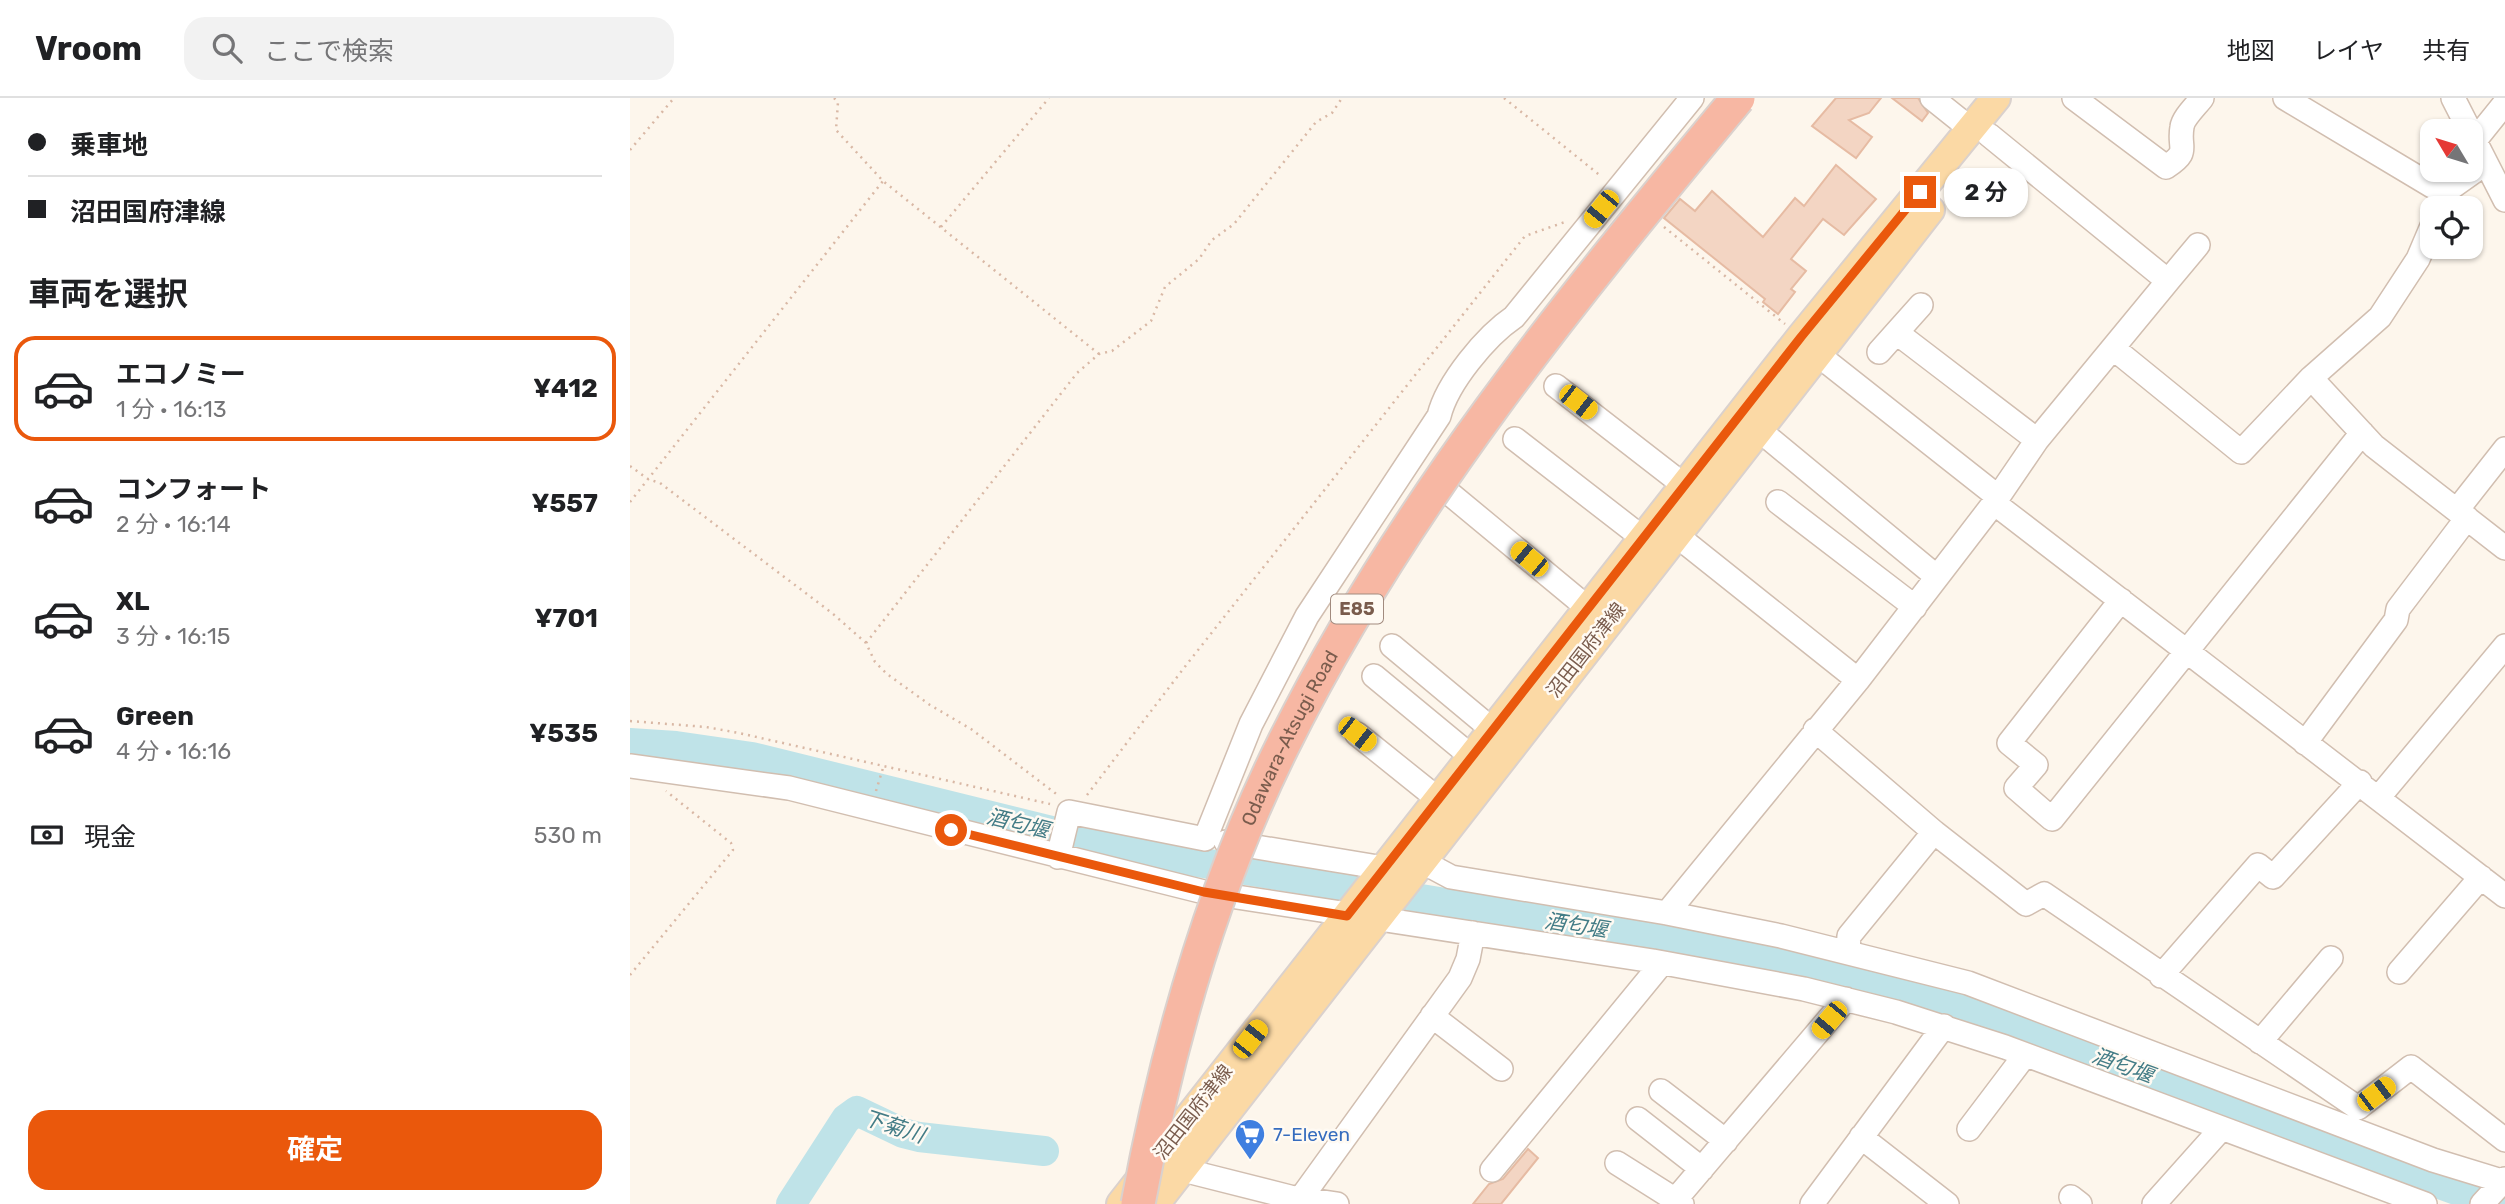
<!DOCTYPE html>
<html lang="ja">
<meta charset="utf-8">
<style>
body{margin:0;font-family:Rubik,"Noto Sans JP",sans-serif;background:#f2f2f2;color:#202124;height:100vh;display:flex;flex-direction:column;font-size:26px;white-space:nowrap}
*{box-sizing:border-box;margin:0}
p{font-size:23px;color:#757577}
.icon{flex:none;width:38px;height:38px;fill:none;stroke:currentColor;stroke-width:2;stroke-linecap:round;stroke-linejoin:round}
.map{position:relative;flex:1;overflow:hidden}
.side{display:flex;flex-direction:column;background:#fff;width:630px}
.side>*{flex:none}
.top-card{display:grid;align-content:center;height:154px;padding:0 28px;background:#fff}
.needle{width:46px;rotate:308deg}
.buttons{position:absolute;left:1790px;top:21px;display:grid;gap:14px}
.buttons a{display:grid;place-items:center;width:63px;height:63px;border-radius:14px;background:#fff;box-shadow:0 2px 5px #0004;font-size:35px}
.end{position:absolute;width:32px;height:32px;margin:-16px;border:9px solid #ea580c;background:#fff;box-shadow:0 0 0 4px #fff}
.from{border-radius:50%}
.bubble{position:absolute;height:49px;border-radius:21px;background:#fff;box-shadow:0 2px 5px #0004;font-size:23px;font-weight:700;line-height:49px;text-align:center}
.car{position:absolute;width:21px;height:42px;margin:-21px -10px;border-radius:9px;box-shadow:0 0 5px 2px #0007;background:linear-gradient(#f5c518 24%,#345 0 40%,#f5c518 0 76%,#345 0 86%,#f5c518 0)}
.top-card b{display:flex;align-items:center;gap:24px;height:66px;font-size:26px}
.top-card b+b{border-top:2px solid #e0e0e0}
.top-card i{width:18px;height:18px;background:#202124}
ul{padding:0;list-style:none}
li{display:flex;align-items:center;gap:21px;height:105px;margin:0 14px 10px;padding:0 14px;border:4px solid transparent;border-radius:21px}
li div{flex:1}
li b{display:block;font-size:26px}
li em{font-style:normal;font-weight:700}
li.active{border-color:#ea580c}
li>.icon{width:63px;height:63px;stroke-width:1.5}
h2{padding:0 28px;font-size:32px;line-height:84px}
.pay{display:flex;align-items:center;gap:18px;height:77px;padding:0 28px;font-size:26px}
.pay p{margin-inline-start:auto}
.cta{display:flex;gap:14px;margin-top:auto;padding:14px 28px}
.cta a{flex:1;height:80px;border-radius:21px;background:#ea580c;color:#fff;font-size:28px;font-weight:700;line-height:80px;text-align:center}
header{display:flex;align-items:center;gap:42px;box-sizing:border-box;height:98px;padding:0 35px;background:#fff;border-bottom:2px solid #e0e0e0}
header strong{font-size:33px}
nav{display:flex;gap:38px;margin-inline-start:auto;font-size:24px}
.search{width:490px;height:63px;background:#f2f2f2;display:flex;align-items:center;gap:18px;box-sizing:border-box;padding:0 24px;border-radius:21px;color:#757577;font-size:26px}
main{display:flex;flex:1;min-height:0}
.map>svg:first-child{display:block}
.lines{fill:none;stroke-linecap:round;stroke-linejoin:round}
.river{stroke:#bfe3e8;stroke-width:30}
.building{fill:#f3d5c3;stroke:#e6bba3;stroke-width:2}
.minor-casing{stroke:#d1beb0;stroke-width:26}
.major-casing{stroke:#dad1cd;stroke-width:32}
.path{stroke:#d9b8a5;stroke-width:2.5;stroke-dasharray:2 5;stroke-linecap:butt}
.minor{stroke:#fff;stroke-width:23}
.major{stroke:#fbd9a5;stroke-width:28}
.highway-bridge-casing{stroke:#dad1cd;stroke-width:37;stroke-linecap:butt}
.highway-bridge{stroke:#f7b7a3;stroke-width:33}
.route{stroke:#ea580c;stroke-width:9}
.labels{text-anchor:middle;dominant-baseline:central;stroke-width:5;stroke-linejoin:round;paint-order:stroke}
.shield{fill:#fffaf3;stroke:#a28b7f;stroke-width:2}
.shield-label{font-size:18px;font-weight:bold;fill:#7a5c4d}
.street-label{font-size:19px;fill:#7a5c4d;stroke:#fffaf3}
.shop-label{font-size:19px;fill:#366cbe;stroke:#fffaf3;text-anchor:start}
.water-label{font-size:21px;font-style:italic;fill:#437c86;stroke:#fffaf3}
</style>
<header>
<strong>Vroom</strong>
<div class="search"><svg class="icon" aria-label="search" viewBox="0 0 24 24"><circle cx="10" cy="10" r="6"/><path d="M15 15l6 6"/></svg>ここで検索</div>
<nav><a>地図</a><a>レイヤ</a><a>共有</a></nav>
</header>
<main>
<section class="side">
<div class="top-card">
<b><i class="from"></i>乗車地</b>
<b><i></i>沼田国府津線</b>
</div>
<h2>車両を選択</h2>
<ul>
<li class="active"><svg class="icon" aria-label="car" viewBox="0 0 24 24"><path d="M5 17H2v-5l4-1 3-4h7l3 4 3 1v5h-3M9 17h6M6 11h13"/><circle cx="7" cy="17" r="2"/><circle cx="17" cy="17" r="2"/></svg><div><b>エコノミー</b><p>1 分 · 16:13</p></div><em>¥412</em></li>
<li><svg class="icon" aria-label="car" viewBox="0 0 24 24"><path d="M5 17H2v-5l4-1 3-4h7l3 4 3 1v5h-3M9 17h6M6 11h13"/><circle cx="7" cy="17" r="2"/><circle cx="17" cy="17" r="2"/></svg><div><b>コンフォート</b><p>2 分 · 16:14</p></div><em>¥557</em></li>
<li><svg class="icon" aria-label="car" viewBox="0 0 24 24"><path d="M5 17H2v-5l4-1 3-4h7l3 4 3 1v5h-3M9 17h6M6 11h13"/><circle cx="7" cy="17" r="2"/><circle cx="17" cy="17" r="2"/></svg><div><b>XL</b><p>3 分 · 16:15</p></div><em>¥701</em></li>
<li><svg class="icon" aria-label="car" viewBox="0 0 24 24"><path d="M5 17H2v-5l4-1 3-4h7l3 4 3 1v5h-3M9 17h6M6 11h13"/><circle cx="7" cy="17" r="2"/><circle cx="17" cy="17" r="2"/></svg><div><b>Green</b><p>4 分 · 16:16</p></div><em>¥535</em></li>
</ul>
<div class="pay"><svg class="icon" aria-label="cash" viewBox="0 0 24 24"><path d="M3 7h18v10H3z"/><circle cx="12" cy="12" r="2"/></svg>現金<p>530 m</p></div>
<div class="cta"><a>確定</a></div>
</section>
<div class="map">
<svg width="1875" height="1106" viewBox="0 0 1875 1106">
<rect width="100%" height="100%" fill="#fdf6ec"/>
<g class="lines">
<path class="river" d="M0 645 46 648 122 659 507 754 1152 861 1263 887 1401 933 1580 1003 1865 1106
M161 1106 216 1021 227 1013 273 1035 289 1039 414 1053"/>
</g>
<path class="building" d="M1206 0H1251L1239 15 1219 22 1242 39 1226 60 1182 28Z
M1262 0H1288L1298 15 1292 23Z
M1206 67 1246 101 1214 137 1193 121 1161 161 1176 173 1161 191 1165 194 1148 216 1133 204 1135 201 1034 120 1050 101 1065 113 1082 93 1133 139 1165 100 1174 108Z
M898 1051 908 1060 871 1106H843L859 1086 873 1081Z"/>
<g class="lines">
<g class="minor-casing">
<path id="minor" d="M1302 0 1342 32
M1444 0 1536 69C1561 53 1548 51 1552 29 1553 20 1566 8 1572 0
M1655 0 1802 88 1818 92 1856 65
M1823 0 1875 102
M1846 41 1875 5
M1538 183 1568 147
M1267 235 1407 342
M1483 250 1611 354 1681 280 1744 348 1875 450
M1249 254 1291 207
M1187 256 1367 398
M1681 280 1750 219 1788 161 1802 128
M926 288 1055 388
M1129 332 1307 479
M885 341 1014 441
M819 395 959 511
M1148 404 1285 509
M1364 405 1875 798
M1827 412 1875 351
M1046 437 1228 582
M1491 502 1379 645 1406 667 1386 690 1422 721 1732 335
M762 548 864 633
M744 578 842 659
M1185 632 1304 734 1396 806 1414 796 1728 1010 1781 969 1875 1042
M727 636 808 701
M1675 645 1766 522 1768 511 1837 420
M0 668 159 690 574 794 1023 863 1174 891 1266 914 1375 949 1795 1106
M1749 699 1875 548
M596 744 754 770
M428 759 439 714 575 741 621 626 677 518 809 318C817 285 856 238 884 219L1062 0
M791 763 821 779 1037 815 1151 838 1338 885 1803 1062 1875 1084
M1037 815 1228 582 1364 405 1407 342 1538 183 1359 37
M1218 852 1219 838 1304 734
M1769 874 1851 779
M1531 878 1628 767 1643 779 1730 684
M802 918 871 971
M1630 944 1701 860
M1031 993 1096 1043
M1008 1021 1072 1071
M1339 1031 1395 957
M1231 1039 1317 1106
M987 1065 1052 1106
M553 1072 660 1099 707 1106
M862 1072 1032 865
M1441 1099 1450 1106
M671 1100 830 880 838 861 843 835
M1046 1101 1216 901
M1182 1106 1314 928
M1524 1106 1591 1031
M1852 1106 1875 1081"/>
</g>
<g class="major-casing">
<path id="major" d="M491 1106 1171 239 1366 0
M525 1106 1300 112"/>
</g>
<path class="path" d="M204 0 208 4 206 32 253 83 469 256
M874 0 972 79
M0 52 44 0
M311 129 419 0
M1034 129 1155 226
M0 368 18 381 30 385 202 515 236 545 245 564 257 576 300 607 341 631 429 698
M0 404 253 83
M236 545 447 275 469 256 482 253 521 223 535 189 569 161 582 142 604 126 686 24 702 15 712 0
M0 623 76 629 109 635 420 706
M246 693 253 670
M457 697 557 566 895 138 935 124
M0 877 103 752 101 745 36 693"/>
<use href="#minor" class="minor"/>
<use href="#major" class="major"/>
<g class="highway-bridge-casing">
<g id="highway-bridge">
<path id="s1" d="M508 1106C537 949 581 792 652 649 770 410 939 203 1108 0"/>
</g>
</g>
<use href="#highway-bridge" class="highway-bridge"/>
</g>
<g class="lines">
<path class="route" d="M321 732 574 794 717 818 1171 239 1290 94"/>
</g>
<defs>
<g id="supermarket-pin" transform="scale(1.575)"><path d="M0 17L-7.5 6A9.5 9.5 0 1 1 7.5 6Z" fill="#3f7fe0" stroke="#fffaf3"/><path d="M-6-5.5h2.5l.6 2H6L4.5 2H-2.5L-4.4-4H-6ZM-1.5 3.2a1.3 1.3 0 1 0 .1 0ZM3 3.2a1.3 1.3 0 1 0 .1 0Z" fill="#fff"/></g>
</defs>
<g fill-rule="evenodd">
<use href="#supermarket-pin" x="620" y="1036"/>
</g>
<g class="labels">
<rect class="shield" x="701" y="496.5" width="52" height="29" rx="5"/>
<g class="shield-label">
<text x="727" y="511">E85</text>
</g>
<g class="street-label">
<text transform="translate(956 552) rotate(-52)">沼田国府津線</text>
<text stroke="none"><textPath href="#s1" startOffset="492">Odawara-Atsugi Road</textPath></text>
<text transform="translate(563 1014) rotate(-52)">沼田国府津線</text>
</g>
<g class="shop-label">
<text x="643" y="1036">7-Eleven</text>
</g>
<g class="water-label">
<text transform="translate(388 725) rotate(14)">酒匂堰</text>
<text transform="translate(946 827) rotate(9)">酒匂堰</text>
<text transform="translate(1493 967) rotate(20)">酒匂堰</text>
<text transform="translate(264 1028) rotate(18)">下菊川</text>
</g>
</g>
</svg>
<div class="buttons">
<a><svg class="needle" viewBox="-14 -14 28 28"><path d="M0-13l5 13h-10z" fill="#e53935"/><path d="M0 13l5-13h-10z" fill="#757577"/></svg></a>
<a><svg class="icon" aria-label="locate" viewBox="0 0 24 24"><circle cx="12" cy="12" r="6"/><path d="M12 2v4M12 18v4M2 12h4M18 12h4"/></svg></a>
</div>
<i class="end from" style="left:321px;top:732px"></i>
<i class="end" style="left:1290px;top:94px"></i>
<div class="bubble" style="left:1314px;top:70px;width:84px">2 分</div>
<i class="car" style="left:971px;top:111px;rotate:219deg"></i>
<i class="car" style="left:948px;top:304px;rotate:128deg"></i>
<i class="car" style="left:899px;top:461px;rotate:310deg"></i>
<i class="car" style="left:727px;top:636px;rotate:128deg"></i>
<i class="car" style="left:1199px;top:922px;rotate:220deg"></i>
<i class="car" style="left:620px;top:941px;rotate:38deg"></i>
<i class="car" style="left:1746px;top:996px;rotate:53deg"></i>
</div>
</main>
